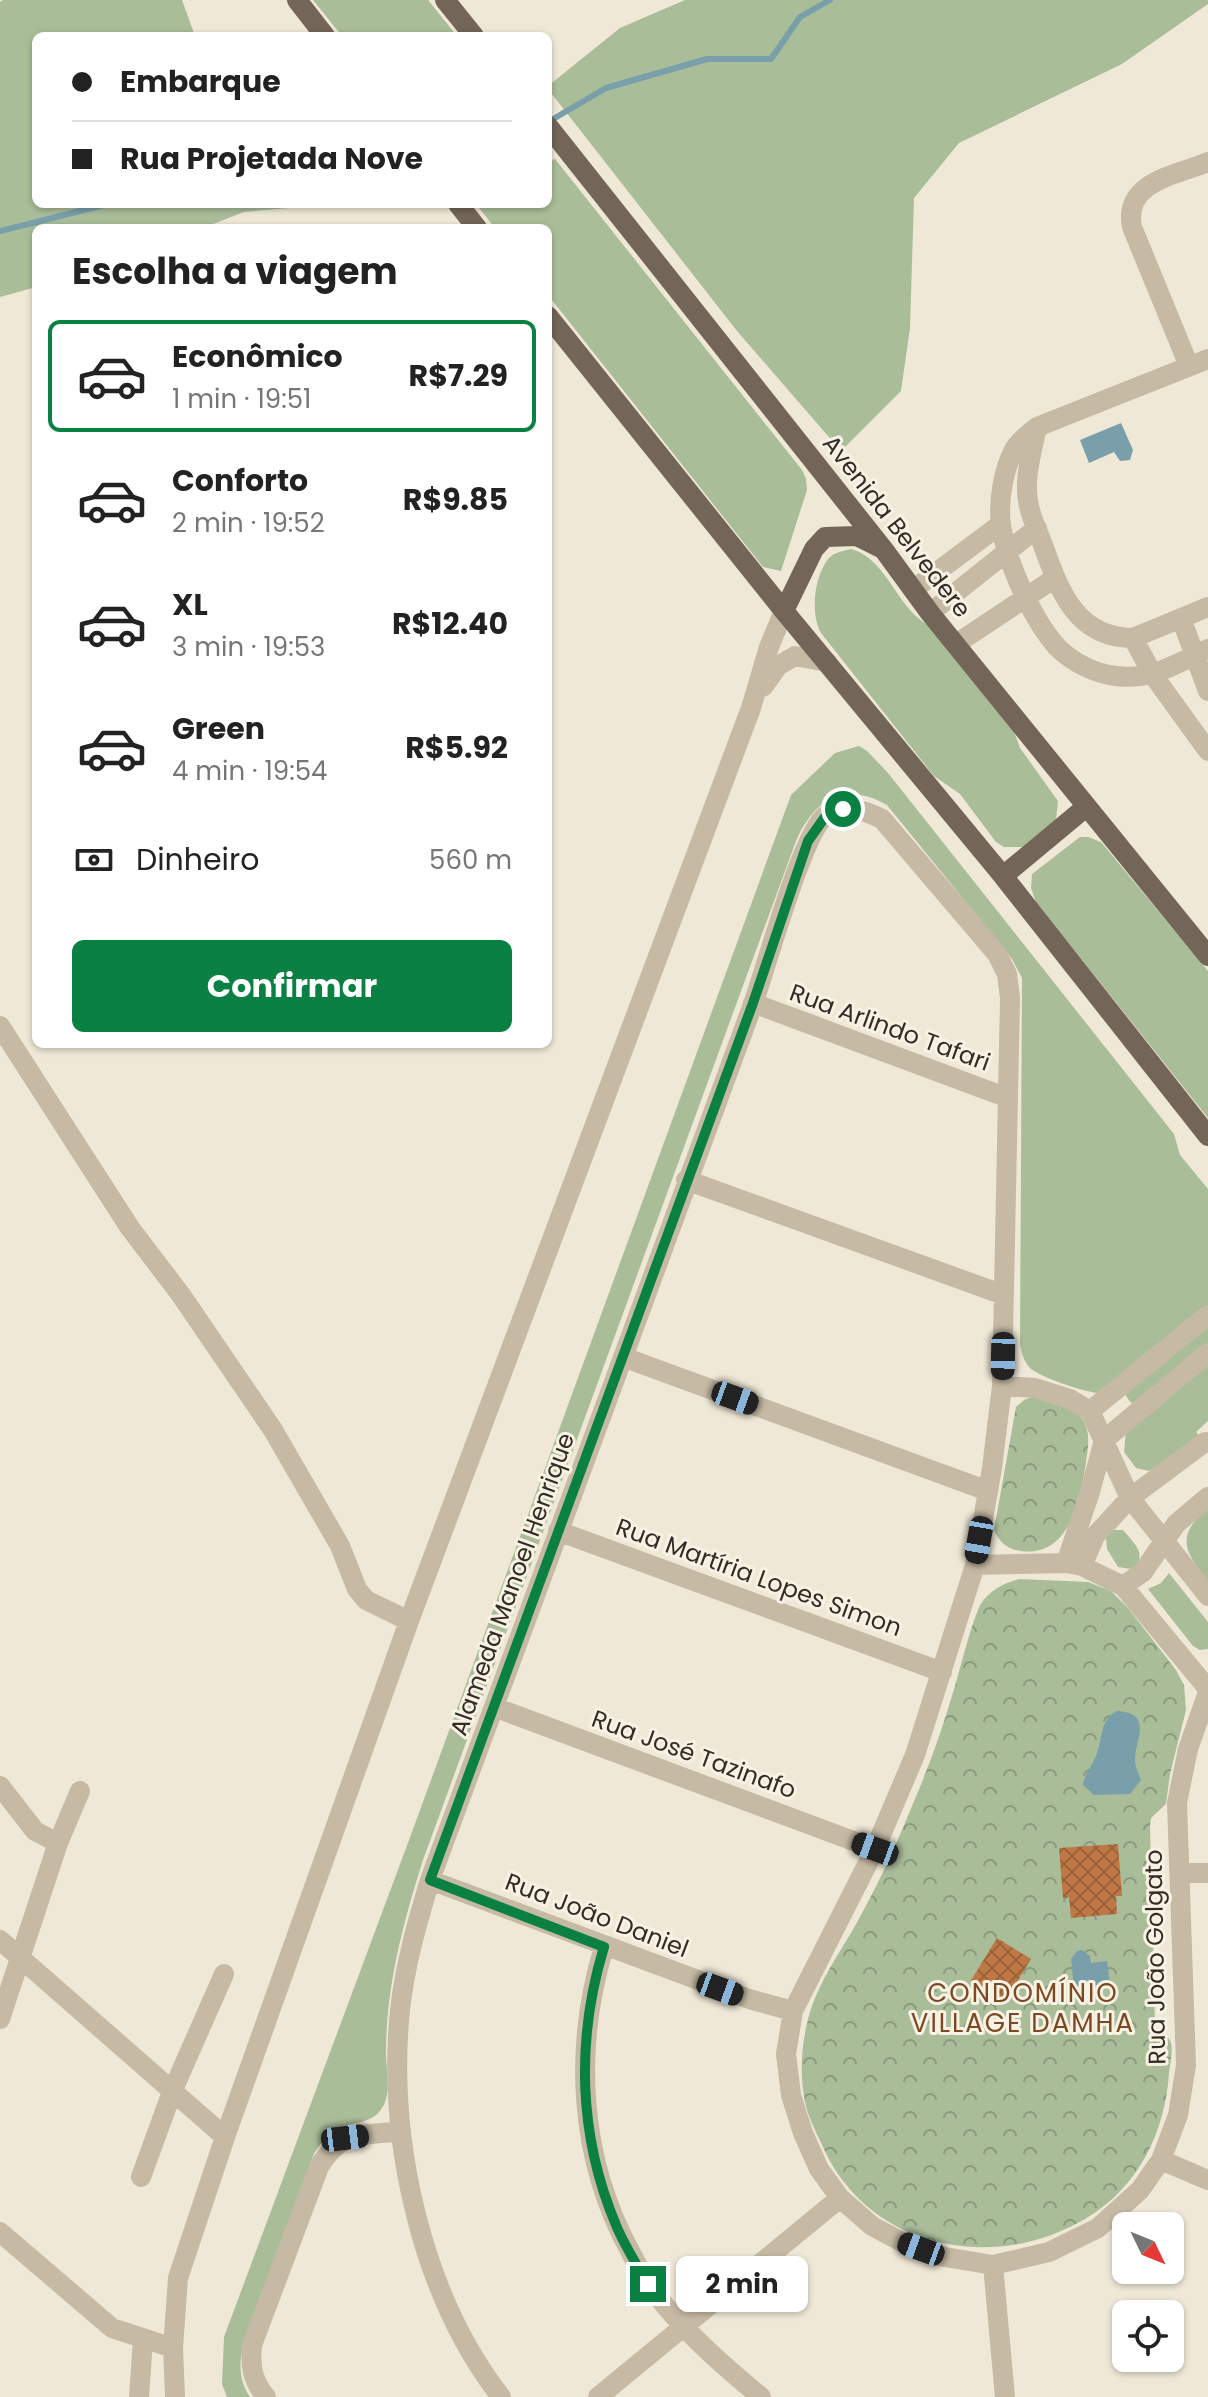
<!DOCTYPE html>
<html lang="pt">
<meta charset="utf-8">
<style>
body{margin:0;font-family:Poppins,sans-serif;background:#f2f2f2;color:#222;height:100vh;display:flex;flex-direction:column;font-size:30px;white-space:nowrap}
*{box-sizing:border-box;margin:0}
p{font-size:26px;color:#767676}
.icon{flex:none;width:44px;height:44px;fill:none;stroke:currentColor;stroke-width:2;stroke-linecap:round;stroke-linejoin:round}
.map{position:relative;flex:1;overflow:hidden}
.details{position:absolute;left:32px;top:224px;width:520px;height:824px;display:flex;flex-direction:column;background:#fff;border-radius:12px;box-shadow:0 2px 6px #0004}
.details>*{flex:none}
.hud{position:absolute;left:32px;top:32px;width:520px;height:176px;border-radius:12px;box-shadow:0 2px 6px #0004;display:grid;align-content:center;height:176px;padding:0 40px;background:#fff}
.needle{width:52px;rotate:133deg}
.controls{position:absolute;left:1112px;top:2212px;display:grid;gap:16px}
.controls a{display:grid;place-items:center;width:72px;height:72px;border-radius:12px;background:#fff;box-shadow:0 2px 6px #0004;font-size:40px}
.end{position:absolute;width:36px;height:36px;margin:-18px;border:10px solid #0b8043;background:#fff;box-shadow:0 0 0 4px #fff}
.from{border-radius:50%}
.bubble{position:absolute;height:56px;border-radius:12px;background:#fff;box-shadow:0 2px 6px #0004;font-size:26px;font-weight:700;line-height:56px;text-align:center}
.car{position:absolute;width:24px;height:48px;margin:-24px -12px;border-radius:10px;box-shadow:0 0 6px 2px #0007;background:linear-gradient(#222 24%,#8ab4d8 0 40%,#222 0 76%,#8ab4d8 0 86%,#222 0)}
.hud b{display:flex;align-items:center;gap:28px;height:76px;font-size:30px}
.hud b+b{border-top:2px solid #e0e0e0}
.hud i{width:20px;height:20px;background:#222}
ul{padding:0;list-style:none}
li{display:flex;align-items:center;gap:24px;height:112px;margin:0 16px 12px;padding:0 24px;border:4px solid transparent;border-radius:12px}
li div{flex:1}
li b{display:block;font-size:30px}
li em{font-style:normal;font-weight:700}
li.active{border-color:#0b8043}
li>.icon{width:72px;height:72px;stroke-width:1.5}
h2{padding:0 40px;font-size:36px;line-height:96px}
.pay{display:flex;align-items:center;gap:20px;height:88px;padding:0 40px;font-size:30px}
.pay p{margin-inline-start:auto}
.cta{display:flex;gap:16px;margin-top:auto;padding:16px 40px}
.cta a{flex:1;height:92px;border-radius:12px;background:#0b8043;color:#fff;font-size:32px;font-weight:700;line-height:92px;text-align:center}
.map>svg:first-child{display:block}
.grass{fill:#aabd99}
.forest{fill:url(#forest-crowns)}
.water{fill:#789faa}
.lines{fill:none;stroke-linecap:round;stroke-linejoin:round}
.stream{stroke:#789faa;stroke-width:6}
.building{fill:url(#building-cross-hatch)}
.minor{stroke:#c6baa4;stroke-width:20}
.major{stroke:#736557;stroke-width:20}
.route{stroke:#0b8043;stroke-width:10}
.labels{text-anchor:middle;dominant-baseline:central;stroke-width:6;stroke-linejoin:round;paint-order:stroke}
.street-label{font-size:24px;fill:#322c25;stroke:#f7f2e3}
.neighbourhood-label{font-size:26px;letter-spacing:2px;fill:#7c4823;stroke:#f7f2e3}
</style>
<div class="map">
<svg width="1208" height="2397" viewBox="0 0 1208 2397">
<defs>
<pattern id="forest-crowns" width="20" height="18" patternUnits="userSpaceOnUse" patternTransform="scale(2)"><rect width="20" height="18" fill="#aabd99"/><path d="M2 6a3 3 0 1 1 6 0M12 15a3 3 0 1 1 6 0" fill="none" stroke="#8b9a7d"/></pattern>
<pattern id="building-cross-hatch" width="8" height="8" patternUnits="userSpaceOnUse" patternTransform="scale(2)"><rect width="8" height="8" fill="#bf7845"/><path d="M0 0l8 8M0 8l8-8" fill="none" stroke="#9c6339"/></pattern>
</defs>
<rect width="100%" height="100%" fill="#efe8d7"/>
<path class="grass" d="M3 0H182L195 36H36V204H334L244 212 203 228H36V287L0 297V2Z
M313 0H428L457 36H342Z
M685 0H1208V4L1122 64 959 143 914 198 910 328 901 391 841 451 737 331 548 89V86L620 28Z
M555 159 802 470 806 479 807 490 781 571 763 567 548 295V228H495L476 204H548V161Z
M851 549C889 559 897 613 933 627L1011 723 1020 748 1058 801 1056 820 1024 847H1004L996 842 960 794 934 776 821 633C810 613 814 578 828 559 834 552 843 551 851 549Z
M859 746 867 751 888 773 1174 1134 1180 1155 1208 1189V1306L1098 1393C1084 1392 1039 1377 1030 1368 1023 1360 1022 1354 1020 1344L1022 978 1012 959 887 805C845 781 814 799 796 841L423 1860C403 1923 386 1987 386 2053 386 2070 392 2093 382 2108 372 2124 355 2121 339 2128 328 2134 320 2144 314 2154L244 2341C239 2361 238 2379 250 2397H227L222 2384 224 2337 412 1832 791 795 835 753Z
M1080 837H1088L1101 842 1208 971V1118L1036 902 1031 888 1032 874Z
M1208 1323V1345L1133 1403 1130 1402 1125 1394Z
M1208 1361V1421L1196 1432 1201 1438 1149 1471 1136 1468 1124 1452 1126 1431Z
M1208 1508V1581C1184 1551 1175 1536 1208 1508Z
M1113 1530H1123C1133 1542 1150 1556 1131 1569L1118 1567 1107 1549 1106 1538Z
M1169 1573 1208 1622V1649L1200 1650 1193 1646 1148 1589 1161 1583Z"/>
<path class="forest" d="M1034 1396C1050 1402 1074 1405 1083 1420 1091 1433 1088 1448 1086 1462 1081 1497 1070 1558 1021 1551 1007 1549 1000 1543 994 1530L1016 1407 1024 1400Z
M1019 1579 1088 1582 1111 1591 1128 1608 1176 1670 1184 1685 1186 1710 1170 1774 1166 1804 1151 1818 1150 1826 1155 2027C1159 2033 1169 2035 1171 2043 1173 2052 1170 2065 1169 2073 1165 2133 1138 2188 1085 2219 1030 2251 965 2257 906 2231 869 2214 839 2184 823 2147 818 2136 812 2125 808 2113 796 2075 802 2024 819 1989 831 1963 848 1940 861 1915 880 1880 897 1843 912 1806 929 1767 943 1727 955 1686 963 1659 969 1631 980 1605 990 1590 1002 1584 1019 1579Z"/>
<path class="water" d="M1121 423 1133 450 1130 460 1120 461 1114 452 1089 463 1080 440Z
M1117 1711C1155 1713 1134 1741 1135 1761 1135 1767 1139 1774 1141 1780L1130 1794 1094 1795 1083 1785C1085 1773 1092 1766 1096 1756 1103 1740 1099 1720 1117 1711Z
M1082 1950 1090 1956 1091 1963 1107 1961 1110 1984 1074 1988 1071 1959 1077 1951Z"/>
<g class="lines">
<path class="stream" d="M548 122 606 88 707 59H771L800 17 830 0
M0 231 108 204"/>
</g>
<path class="building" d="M1118 1844 1122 1896H1116L1117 1914 1071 1918 1069 1897 1063 1898 1059 1848Z
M997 1938 1031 1959 1004 2003 970 1982Z"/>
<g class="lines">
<path class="minor" d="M1208 359 1037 427C1030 433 1020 440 1015 448 1003 469 998 502 1001 526 1007 562 1032 619 1057 647 1072 662 1095 674 1116 676 1152 681 1177 663 1208 649
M1189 366 1132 227C1123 182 1174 176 1208 162
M1037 427C1032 451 1024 477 1028 501 1030 517 1039 533 1044 548 1060 592 1077 638 1133 638L1208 607
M914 589 1001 524
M930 613 1037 528
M1181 618 1208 691
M1133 638 1153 675 1208 751
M956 644 1055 578
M763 687 778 666 795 656 827 662
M753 1003 1008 1098
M0 1026 130 1228 181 1295 273 1430 340 1546 357 1589 366 1600 409 1621
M686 1180 1004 1295
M623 1357 988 1491
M1002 1386 1035 1388 1070 1399 1090 1411 1130 1498 1208 1596
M1090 1411 1208 1315
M558 1531 942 1672
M1066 1563 1090 1492 1104 1440 1208 1353
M975 1565 1066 1563 1082 1566 1123 1586 1208 1689
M1082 1566 1095 1536 1130 1498 1205 1442
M1123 1586 1143 1572 1176 1524 1208 1497
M494 1707 875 1849
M0 1786 35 1831 58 1843
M1180 1873H1208
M430 1880 749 1999 793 2011
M0 1940 225 2137
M604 1947C573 2049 579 2159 631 2253 637 2264 642 2276 649 2285 680 2328 721 2364 761 2397
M0 2019 58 1843 80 1791
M1161 2160 1208 2180
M141 2177 172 2092 224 1974
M0 2232 112 2328 173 2348
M993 2265 1005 2397
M139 2397 143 2339
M175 2397 173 2348 178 2278 225 2137 409 1621 751 708 769 647 784 611
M266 2397C252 2380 250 2366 252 2345L319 2167C341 2130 362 2136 401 2131
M501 2397C421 2294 387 2139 400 2010 405 1965 417 1923 430 1880 539 1589 644 1298 752 1007 765 972 802 834 825 816 843 803 864 810 882 819L997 954 1007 974 1010 998 1002 1386 992 1468 975 1565 915 1755 875 1849 793 2011 786 2054 791 2095 803 2133 819 2169 840 2198 872 2226 902 2242 939 2256 993 2265 1049 2252 1098 2228 1140 2190 1161 2160 1178 2115 1186 2065 1177 1803 1188 1749 1208 1692
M598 2397 840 2198"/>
<path class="major" d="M297 0 325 36
M445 0 474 36
M548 126 884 550 930 613 1208 956
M458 204 477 228
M548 316 784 611 1003 876 1208 1136
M784 611 814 549 825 537 857 536 881 548
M1003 876 1086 807"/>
</g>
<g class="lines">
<path class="route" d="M648 2284C637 2265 624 2245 616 2225 578 2135 576 2039 604 1947L430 1880 753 1003 808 841 825 817 843 809"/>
</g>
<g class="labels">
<g class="street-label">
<text transform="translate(897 526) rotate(52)">Avenida Belvedere</text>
<text transform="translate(890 1027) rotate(20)">Rua Arlindo Tafari</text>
<text transform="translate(759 1577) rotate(20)">Rua Martíria Lopes Simon</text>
<text transform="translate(512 1584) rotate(-70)">Alameda Manoel Henrique</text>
<text transform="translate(694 1754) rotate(20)">Rua José Tazinafo</text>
<text transform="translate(597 1915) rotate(21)">Rua João Daniel</text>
<text transform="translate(1155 1957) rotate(-91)">Rua João Golgato</text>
</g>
<g class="neighbourhood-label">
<text x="1023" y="1993">CONDOMÍNIO<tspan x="1023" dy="30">VILLAGE DAMHA</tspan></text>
</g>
</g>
</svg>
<div class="controls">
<a><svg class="needle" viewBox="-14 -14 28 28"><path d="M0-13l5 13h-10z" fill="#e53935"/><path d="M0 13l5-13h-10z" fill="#767676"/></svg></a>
<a><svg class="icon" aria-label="locate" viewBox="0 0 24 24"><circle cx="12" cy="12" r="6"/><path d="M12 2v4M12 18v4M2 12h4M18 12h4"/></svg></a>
</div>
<i class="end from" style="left:843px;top:809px"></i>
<i class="end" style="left:648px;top:2284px"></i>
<div class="bubble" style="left:676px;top:2256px;width:132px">2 min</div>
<i class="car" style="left:1003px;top:1356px;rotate:181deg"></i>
<i class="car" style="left:735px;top:1398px;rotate:110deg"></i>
<i class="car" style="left:979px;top:1540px;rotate:190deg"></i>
<i class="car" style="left:875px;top:1849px;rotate:290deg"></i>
<i class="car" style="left:720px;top:1989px;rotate:110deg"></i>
<i class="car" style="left:345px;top:2138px;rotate:83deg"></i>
<i class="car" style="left:921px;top:2249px;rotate:290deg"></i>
<div class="hud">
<b><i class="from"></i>Embarque</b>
<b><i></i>Rua Projetada Nove</b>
</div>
<section class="details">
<h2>Escolha a viagem</h2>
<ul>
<li class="active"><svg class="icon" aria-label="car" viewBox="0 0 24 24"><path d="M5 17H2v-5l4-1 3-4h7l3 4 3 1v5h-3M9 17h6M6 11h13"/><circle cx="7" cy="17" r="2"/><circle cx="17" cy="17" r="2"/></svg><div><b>Econômico</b><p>1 min · 19:51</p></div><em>R$7.29</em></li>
<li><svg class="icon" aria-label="car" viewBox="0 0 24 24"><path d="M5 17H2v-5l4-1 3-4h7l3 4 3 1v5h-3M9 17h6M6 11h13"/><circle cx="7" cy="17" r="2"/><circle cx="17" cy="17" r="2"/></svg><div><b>Conforto</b><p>2 min · 19:52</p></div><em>R$9.85</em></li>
<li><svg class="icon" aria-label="car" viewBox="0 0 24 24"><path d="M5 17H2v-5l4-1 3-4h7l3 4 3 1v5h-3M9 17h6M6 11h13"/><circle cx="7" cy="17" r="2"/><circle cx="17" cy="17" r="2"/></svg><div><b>XL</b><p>3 min · 19:53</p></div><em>R$12.40</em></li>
<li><svg class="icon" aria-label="car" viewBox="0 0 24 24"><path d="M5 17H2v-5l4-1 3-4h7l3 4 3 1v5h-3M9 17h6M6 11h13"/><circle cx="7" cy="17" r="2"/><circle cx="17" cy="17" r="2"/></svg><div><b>Green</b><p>4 min · 19:54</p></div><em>R$5.92</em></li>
</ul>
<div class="pay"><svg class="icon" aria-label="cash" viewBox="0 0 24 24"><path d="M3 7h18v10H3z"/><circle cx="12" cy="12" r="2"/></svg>Dinheiro<p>560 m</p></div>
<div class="cta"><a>Confirmar</a></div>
</section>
</div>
